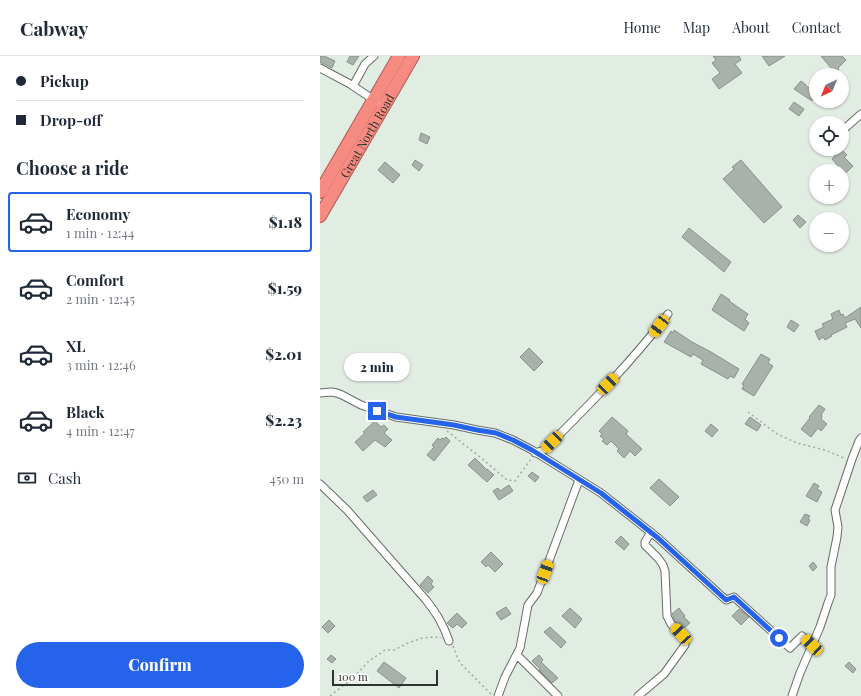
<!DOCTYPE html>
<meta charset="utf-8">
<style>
body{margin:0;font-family:"Playfair Display",serif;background:#f6f6f7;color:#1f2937;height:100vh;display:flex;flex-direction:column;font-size:15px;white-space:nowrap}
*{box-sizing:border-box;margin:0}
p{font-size:13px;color:#747a83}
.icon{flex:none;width:22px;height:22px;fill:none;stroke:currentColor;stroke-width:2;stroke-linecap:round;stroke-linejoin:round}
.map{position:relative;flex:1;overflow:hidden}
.sheet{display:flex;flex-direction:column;background:#fff;width:320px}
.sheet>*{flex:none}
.guide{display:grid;align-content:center;height:88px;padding:0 16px;background:#fff}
.needle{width:26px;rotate:224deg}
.controls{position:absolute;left:489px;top:12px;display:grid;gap:8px}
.controls a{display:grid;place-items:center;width:40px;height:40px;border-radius:50%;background:#fff;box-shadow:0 1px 3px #0004;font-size:20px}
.scale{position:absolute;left:12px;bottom:10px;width:106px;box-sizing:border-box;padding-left:4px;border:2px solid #2f3330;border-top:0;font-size:11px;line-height:14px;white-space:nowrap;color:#2f3330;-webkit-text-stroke:3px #fff;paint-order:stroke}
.end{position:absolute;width:18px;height:18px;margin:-9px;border:5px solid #2563eb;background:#fff;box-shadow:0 0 0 2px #fff}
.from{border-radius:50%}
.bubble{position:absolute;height:28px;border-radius:14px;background:#fff;box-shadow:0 1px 3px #0004;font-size:13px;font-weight:800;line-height:28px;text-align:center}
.car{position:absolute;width:12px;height:24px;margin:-12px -6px;border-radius:5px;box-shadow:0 0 3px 1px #0007;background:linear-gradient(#f5c518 24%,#345 0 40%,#f5c518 0 76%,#345 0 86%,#f5c518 0)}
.guide b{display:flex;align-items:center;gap:14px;height:38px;font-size:15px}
.guide b+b{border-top:1px solid #e0e1e3}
.guide i{width:10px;height:10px;background:#1f2937}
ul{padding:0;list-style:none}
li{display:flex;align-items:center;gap:12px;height:60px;margin:0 8px 6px;padding:0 8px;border:2px solid transparent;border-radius:4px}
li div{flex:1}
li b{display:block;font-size:15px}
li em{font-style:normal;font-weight:800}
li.on{border-color:#2563eb}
li>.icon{width:36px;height:36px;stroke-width:1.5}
h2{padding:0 16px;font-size:18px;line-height:48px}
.pay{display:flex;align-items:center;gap:10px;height:44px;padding:0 16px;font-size:15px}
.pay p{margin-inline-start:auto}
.primary-button{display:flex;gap:8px;margin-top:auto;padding:8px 16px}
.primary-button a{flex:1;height:46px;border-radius:24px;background:#2563eb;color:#fff;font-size:16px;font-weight:800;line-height:46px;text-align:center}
header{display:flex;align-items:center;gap:24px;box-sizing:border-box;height:56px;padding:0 20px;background:#fff;border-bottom:1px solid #e0e1e3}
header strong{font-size:19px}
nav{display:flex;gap:22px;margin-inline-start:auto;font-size:14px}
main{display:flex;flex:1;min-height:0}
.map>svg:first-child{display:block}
.building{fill:#a8b2ab;stroke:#88928b}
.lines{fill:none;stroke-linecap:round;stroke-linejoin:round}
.minor-casing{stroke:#646d66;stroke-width:9}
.trunk-casing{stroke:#af5951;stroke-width:14}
.path{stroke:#a1a9a2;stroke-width:1.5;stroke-dasharray:2 3;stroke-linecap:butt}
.minor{stroke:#fff;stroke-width:7}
.trunk{stroke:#f68b82;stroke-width:12}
.route{stroke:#2563eb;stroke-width:5}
.labels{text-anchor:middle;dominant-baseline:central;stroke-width:4;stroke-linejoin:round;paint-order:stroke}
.street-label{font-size:12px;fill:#2f3330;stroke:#fff}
</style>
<header>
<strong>Cabway</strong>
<nav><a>Home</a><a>Map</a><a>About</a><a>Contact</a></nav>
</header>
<main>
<section class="sheet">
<div class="guide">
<b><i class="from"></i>Pickup</b>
<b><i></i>Drop-off</b>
</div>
<h2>Choose a ride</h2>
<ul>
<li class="on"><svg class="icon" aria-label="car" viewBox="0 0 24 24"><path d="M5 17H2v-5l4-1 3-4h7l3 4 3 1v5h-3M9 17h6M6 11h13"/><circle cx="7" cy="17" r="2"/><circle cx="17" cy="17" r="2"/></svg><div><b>Economy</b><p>1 min · 12:44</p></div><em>$1.18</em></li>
<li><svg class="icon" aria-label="car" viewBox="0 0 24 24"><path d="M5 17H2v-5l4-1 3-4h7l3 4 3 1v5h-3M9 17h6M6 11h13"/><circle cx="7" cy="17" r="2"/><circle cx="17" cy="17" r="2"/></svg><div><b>Comfort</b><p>2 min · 12:45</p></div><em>$1.59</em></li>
<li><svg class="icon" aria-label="car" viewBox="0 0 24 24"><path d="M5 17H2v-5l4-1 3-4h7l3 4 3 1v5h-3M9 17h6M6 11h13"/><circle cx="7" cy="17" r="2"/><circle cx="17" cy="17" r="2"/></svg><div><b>XL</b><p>3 min · 12:46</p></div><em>$2.01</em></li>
<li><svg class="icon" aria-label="car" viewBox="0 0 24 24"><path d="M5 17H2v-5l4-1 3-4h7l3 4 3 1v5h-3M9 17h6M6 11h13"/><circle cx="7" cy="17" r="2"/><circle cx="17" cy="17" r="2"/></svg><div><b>Black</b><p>4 min · 12:47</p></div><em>$2.23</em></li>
</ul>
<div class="pay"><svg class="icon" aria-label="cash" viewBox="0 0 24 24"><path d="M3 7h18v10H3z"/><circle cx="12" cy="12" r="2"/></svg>Cash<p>450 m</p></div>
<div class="primary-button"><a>Confirm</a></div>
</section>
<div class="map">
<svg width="541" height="640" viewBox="0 0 541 640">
<rect width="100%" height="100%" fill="#e1ece3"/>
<path class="building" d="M0 0H4L15 5 12 12 0 6Z
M30 0H39L33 9 27 6Z
M393 0H419L421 4 415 8 422 17 399 33 392 23 400 17 392 7 396 4Z
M442 0H465L449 10Z
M501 0H522L526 4 518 12 519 14 515 17Z
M481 25 486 29H485L496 37V39L492 45 474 33Z
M474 46 484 53 479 60 469 53Z
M101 77 110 81 107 88 99 84Z
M515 93H521L527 99 524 101 533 110 522 121V115H513L518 110 512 103 515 100 511 96Z
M95 104 103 109 99 115 92 109Z
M421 104 462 151 444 167 403 123 414 113 412 111Z
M65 106 80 119 73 127 58 114Z
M478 159 486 166 480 172 473 164Z
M369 172 411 206 404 216 362 181Z
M401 238 410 244 409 245 428 258 425 263 429 267 424 275 392 254Z
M541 251V272L535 263 525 267 527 271 511 279 512 280 505 284 503 281 499 284 495 275 504 271 502 268 513 263 511 258 519 254 521 259 523 258 525 262Z
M471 264 479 269 474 276 467 271Z
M354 274 372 286 391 296 419 313 414 322 410 320 408 323 381 308 383 304 373 298 371 301 344 286 351 275 353 277Z
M209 292 223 306 214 315 200 301Z
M441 298 450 303 448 307 453 310 434 340 422 333 424 329 422 328Z
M59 301 63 304 65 303 71 309 62 319 52 309Z
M499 349 505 353 501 359 502 360 501 363 507 368 501 375 498 372 491 381 481 373 490 362 489 361Z
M292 361 308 375 306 378 322 393 315 400 310 395 304 402 297 395 299 393 291 385 287 389 282 385 284 383 280 380 282 378 279 375Z
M430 361 441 369 437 375 425 368Z
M55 365 61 371 64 369 68 373 64 377 72 384 65 391 55 384 43 395 35 386 45 377 43 376Z
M391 368 398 374 392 381 385 375Z
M126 381 130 385 114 405 107 399 114 391 112 389 118 382 120 384 122 382 124 383Z
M155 402 167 414V413L174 419 167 426 148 409Z
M212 416 219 421 215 426 208 420Z
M339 423 359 441 350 450 330 432Z
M494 427 499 430 497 433 502 436 497 446 486 440Z
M189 429 193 435 179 444 173 435 178 432 180 435Z
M53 434 57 439 47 446 43 441Z
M485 458 490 460 488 463 490 464 487 470 480 466Z
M301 480 309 488 304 494 295 486Z
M171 496 183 508 175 516 168 509 166 511 161 506Z
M493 506 497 511 493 515 489 510Z
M108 520 113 525 111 528 114 531 108 537 100 529Z
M186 551 191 558 181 564 176 557Z
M250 552 262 563 255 572 242 560Z
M359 552 365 560 364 561 370 567 363 573 355 565 353 562 354 561 352 558Z
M419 553 429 561 421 569 412 560Z
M137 557 147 567 142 572 137 568 133 572 127 567Z
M9 564 15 570 8 577 2 571Z
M230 571 246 586 241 592 224 576Z
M11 599 16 603 12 607 7 603Z
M219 599 223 604 221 606 238 622 232 627 219 614 220 613 212 605Z
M64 606 86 622 79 632 57 615Z
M529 606 536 613 533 617 525 610Z"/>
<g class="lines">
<g class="minor-casing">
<path id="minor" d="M0 12 30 28 57 46
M33 30 45 8 54 0
M523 74 541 58
M0 337 11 336 17 337 22 339 41 349 76 361 134 369 157 374 175 377 193 384 212 394 281 437 338 482 406 544 414 541 470 592 482 580 492 589
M215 397 224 394C267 351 311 307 348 258
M0 428 27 454 106 544C117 558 123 568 129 585
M197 599 238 640
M178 640 185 621 200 592 208 549 217 537 220 529 259 424
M318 640 344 618 365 589V583L351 568 347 560 345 515 343 509 338 502 325 489V486L331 476
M472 640 480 617 500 571 508 547 511 539V511L517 481 518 471 515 454 532 403 539 385 541 382"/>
</g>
<g class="trunk-casing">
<g id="trunk">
<path d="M0 136 79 0"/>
<path id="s1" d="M0 160 93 0"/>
</g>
</g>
<path class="path" d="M428 356 457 378 477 387 505 394 526 403
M127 375 160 401 187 424 195 425 211 403
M133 590 138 603 142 609 171 638
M10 640 33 622 49 605 65 594H74L88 587 102 582 115 581 121 582"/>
<use href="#minor" class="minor"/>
<use href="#trunk" class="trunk"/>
</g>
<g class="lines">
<path class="route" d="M57 355 76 361 134 369 157 374 176 377 193 384 212 394 281 437 338 482 406 544 414 541 459 582"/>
</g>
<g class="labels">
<g class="street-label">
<text stroke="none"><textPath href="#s1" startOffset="93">Great North Road</textPath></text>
</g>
</g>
</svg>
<div class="controls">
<a><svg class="needle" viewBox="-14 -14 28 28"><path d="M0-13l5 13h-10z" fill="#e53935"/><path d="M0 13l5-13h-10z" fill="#747a83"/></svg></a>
<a><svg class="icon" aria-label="locate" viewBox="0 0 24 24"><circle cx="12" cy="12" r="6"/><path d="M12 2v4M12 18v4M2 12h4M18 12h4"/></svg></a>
<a>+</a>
<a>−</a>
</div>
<div class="scale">100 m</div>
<i class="end from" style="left:459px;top:582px"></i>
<i class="end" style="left:57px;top:355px"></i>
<div class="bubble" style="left:24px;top:297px;width:66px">2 min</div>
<i class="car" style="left:339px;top:270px;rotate:217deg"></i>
<i class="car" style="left:288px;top:328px;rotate:44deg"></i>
<i class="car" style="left:232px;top:386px;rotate:225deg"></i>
<i class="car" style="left:225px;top:516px;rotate:20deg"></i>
<i class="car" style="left:361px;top:578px;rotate:317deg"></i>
<i class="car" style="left:492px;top:589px;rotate:313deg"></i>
</div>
</main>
